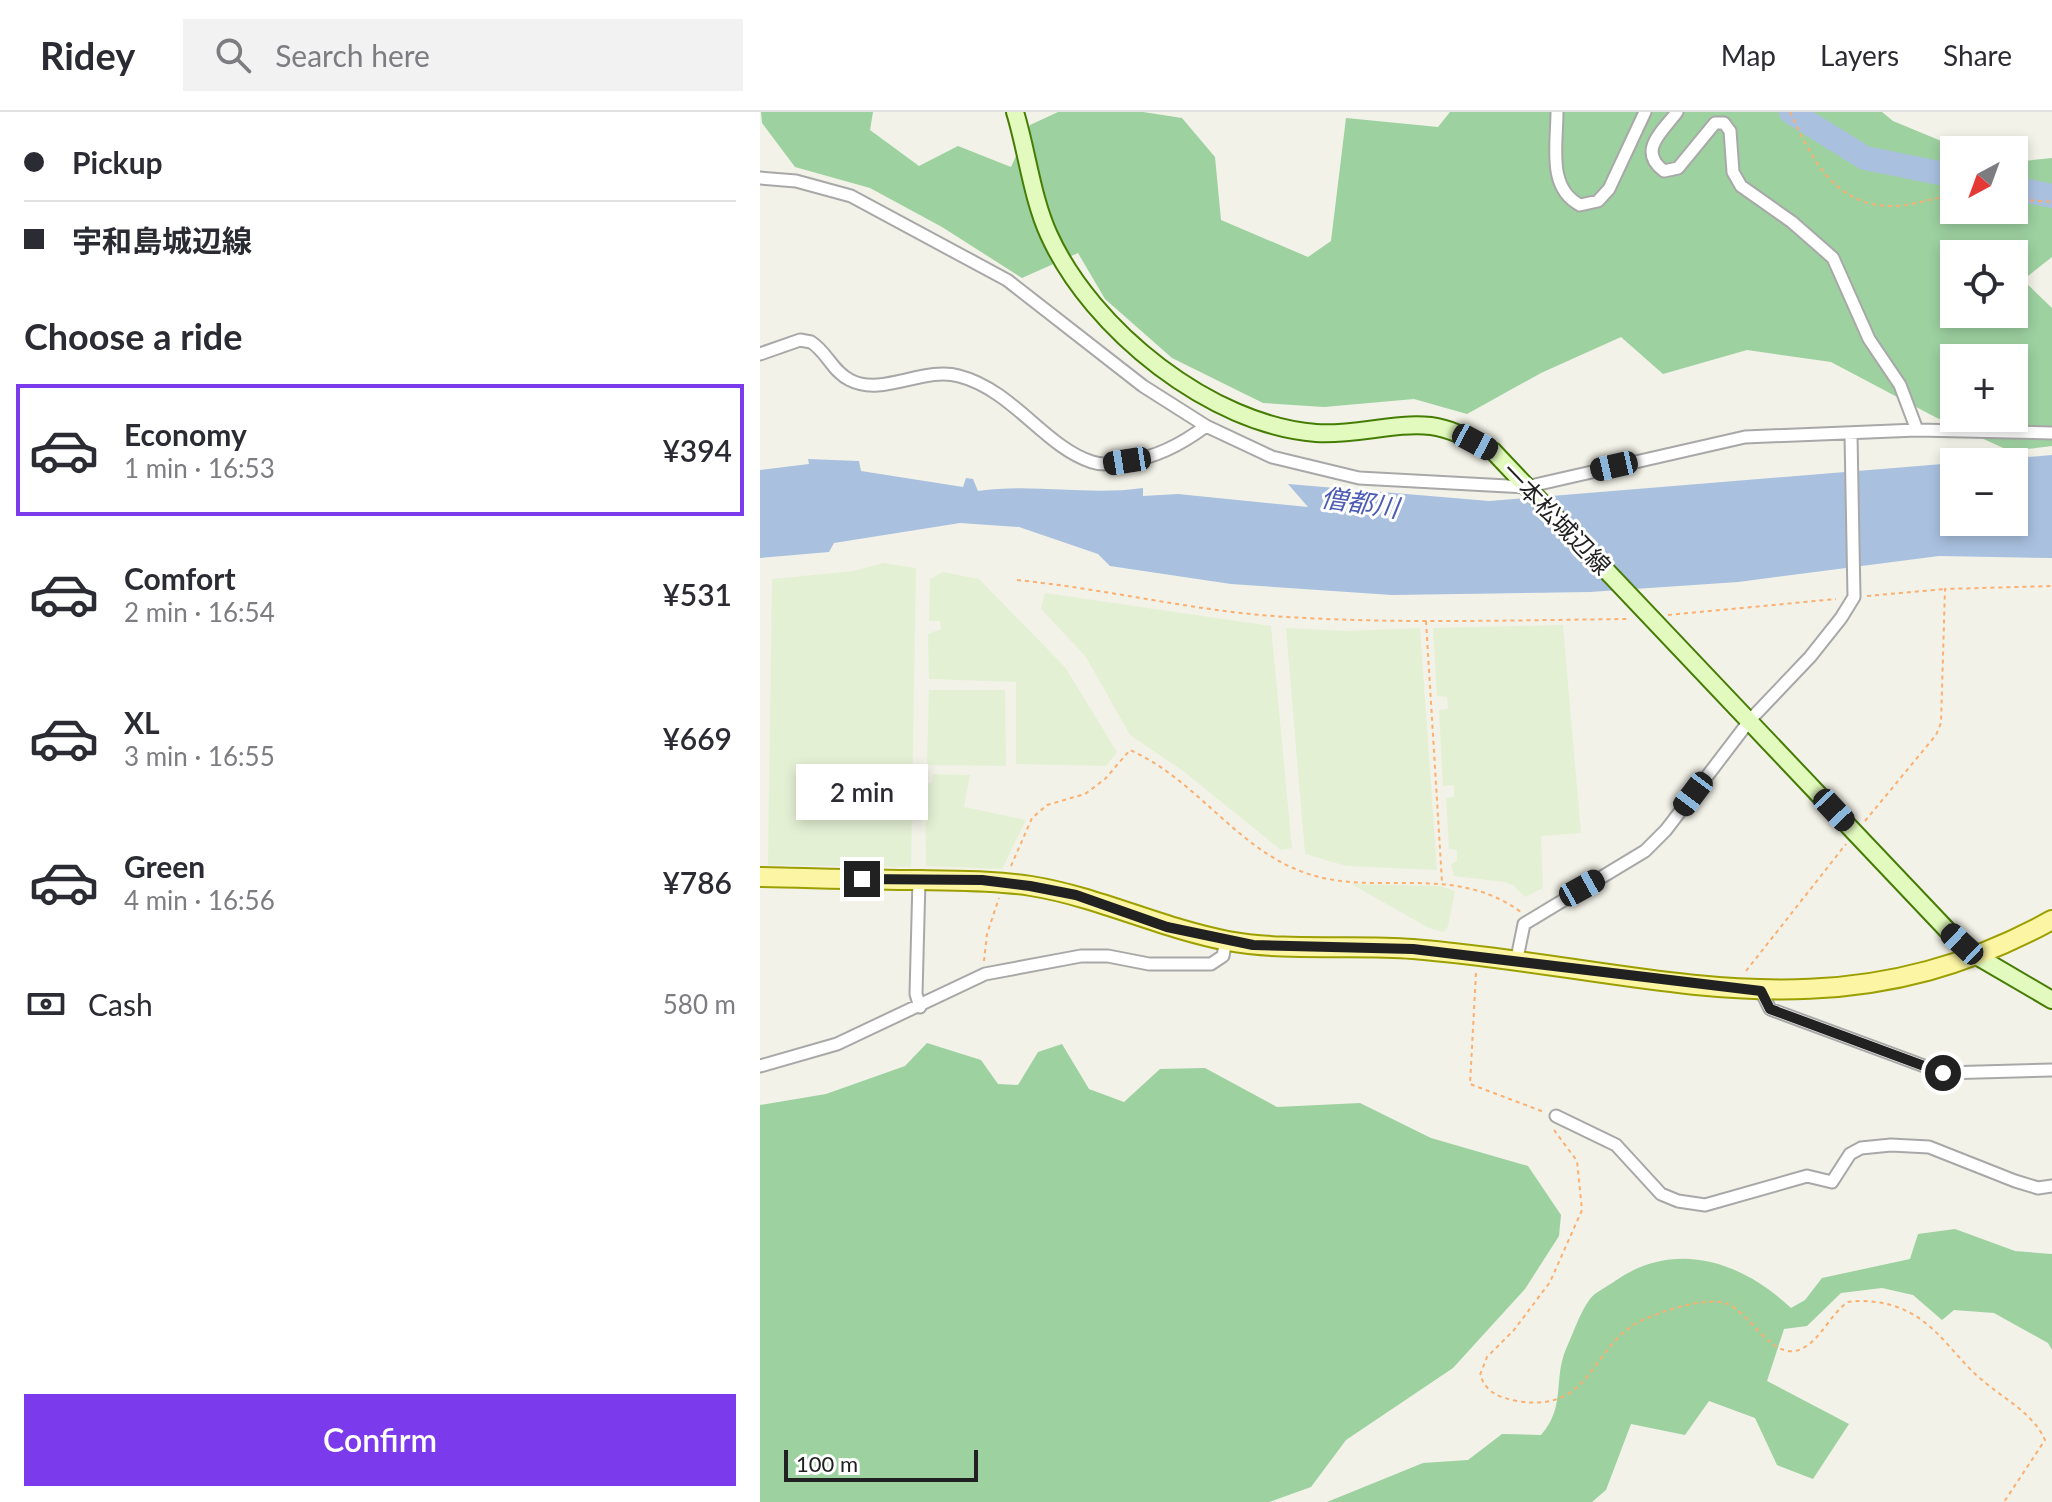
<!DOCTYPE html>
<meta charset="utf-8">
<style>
body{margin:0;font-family:Lato,"Noto Sans JP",sans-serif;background:#f2f2f3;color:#2b2b33;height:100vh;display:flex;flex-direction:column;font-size:30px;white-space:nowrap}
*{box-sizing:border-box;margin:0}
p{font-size:26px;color:#7c7c81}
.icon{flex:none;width:44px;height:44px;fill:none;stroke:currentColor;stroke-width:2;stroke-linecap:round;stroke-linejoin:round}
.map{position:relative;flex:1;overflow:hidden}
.panel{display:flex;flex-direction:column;background:#fff;width:760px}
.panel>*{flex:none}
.guide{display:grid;align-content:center;height:176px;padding:0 24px;background:#fff}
.needle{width:52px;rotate:221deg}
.controls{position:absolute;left:1180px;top:24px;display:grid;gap:16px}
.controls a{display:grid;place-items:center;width:88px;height:88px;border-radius:0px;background:#fff;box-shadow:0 4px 12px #0003;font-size:40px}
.scale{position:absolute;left:24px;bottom:20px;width:194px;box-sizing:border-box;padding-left:8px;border:4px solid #212121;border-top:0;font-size:22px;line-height:28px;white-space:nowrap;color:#212121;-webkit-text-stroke:6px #fff;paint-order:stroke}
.end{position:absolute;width:36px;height:36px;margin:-18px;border:10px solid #212121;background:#fff;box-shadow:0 0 0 4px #fff}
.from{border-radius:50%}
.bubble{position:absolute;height:56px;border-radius:0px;background:#fff;box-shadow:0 4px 12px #0003;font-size:26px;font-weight:600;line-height:56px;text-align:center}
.car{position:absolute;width:24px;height:48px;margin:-24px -12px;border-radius:10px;box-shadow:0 0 6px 2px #0007;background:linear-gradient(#222 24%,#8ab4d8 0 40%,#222 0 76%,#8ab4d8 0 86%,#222 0)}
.guide b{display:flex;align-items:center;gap:28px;height:76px;font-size:30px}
.guide b+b{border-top:2px solid #e1e1e2}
.guide i{width:20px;height:20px;background:#2b2b33}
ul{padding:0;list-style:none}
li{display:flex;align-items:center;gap:24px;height:132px;margin:0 16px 12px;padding:0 8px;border:4px solid transparent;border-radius:0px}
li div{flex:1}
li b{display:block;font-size:30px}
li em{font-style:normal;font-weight:600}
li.selected{border-color:#7c3aed}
li>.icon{width:72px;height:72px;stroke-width:1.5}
h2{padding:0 24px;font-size:36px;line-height:96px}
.pay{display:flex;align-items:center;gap:20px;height:88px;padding:0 24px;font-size:30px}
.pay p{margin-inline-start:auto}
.primary-button{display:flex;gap:16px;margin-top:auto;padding:16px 24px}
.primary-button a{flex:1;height:92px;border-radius:0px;background:#7c3aed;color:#fff;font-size:32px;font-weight:600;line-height:92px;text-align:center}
header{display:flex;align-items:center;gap:48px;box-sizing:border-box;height:112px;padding:0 40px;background:#fff;border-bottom:2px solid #e1e1e2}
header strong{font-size:38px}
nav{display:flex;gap:44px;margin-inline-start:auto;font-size:28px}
.search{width:560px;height:72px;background:#f2f2f3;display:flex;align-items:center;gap:20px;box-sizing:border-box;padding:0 28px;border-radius:0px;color:#7c7c81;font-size:30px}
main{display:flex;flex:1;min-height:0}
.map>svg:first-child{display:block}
.farmland{fill:#e4f0d4}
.forest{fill:#9dd1a0;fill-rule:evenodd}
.water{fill:#a9c0df;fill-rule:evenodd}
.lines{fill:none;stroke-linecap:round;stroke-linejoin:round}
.river{stroke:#a9c0df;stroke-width:24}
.street-casing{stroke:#a8a8a8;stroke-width:15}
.secondary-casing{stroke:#457d04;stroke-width:20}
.primary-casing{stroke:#9c9f00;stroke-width:22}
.path{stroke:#fbaf70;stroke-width:2;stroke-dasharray:4 4;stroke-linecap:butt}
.street{stroke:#fff;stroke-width:11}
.secondary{stroke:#e2fabe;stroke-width:16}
.primary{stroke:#fcf5a3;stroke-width:18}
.route{stroke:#212121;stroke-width:10}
.labels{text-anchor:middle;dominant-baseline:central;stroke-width:6;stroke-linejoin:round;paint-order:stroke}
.street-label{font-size:24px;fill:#212121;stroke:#fff}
.water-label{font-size:26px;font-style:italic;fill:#4c5bb3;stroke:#fff}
</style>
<header>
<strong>Ridey</strong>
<div class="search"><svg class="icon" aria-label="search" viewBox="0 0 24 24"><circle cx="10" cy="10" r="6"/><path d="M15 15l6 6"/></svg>Search here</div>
<nav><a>Map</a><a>Layers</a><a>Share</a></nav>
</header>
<main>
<section class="panel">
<div class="guide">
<b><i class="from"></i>Pickup</b>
<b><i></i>宇和島城辺線</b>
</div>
<h2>Choose a ride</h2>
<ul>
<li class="selected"><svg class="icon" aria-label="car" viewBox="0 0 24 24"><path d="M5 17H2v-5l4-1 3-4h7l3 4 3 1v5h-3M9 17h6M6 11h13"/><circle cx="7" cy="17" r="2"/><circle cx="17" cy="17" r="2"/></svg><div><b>Economy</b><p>1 min · 16:53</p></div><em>¥394</em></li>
<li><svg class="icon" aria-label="car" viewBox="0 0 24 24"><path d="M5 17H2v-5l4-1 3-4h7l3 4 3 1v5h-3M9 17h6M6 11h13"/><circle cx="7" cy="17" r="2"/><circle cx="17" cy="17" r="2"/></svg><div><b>Comfort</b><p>2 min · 16:54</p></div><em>¥531</em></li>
<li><svg class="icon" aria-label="car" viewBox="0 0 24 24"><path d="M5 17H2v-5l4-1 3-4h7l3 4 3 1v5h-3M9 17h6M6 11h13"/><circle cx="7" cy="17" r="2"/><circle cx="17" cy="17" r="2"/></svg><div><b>XL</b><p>3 min · 16:55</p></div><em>¥669</em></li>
<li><svg class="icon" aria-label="car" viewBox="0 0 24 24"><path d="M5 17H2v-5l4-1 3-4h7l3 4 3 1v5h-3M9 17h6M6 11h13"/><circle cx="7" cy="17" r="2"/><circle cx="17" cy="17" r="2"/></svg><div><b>Green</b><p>4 min · 16:56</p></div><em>¥786</em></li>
</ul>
<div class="pay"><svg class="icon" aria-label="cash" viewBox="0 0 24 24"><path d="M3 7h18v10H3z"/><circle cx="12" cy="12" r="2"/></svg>Cash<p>580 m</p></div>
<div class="primary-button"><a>Confirm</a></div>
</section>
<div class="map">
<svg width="1292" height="1390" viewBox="0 0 1292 1390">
<rect width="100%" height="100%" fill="#f2f2e8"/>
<path class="farmland" d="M123 451 156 456 151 755 8 753 12 467 94 459Z
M183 460 219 467 305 555 357 640 346 654 256 652V570L169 567 168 522 181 517 180 509H169L170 467Z
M285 481 511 514 532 736 521 738 423 659 370 623 326 545 281 497Z
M803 513 821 721 781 724 783 776 765 785 753 773 744 770 694 764 691 752 697 749V738L689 737 686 686 694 685V673L683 674 679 598 688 597 687 585 677 584 673 516Z
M526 516 585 519 660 516 677 758 586 754 545 742Z
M169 578H245L246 654 167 653Z
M173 662 210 663 204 695 266 708 242 757 166 754 165 672 172 671Z
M591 772 680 774 695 779 688 814 684 820 669 816Z"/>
<path class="forest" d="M1 0H113L110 18 159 54 198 34 251 55 270 13 298 0H383L422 6 455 45 461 108 548 145 571 129 586 6 678 15 690 0H1122L1133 9 1203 38H1194V98H1254V50L1292 46V145L1263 168 1292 196V334L1250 339 1175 305 1071 250 987 238 903 262 861 225 781 261 707 302 654 287 564 295 503 291 412 246 345 187 318 141 262 166 182 115 110 76 35 55 2 11ZM1194 142H1254V202H1194ZM1194 246H1254V306H1194Z
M167 931 221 948 238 972 258 973 278 940 302 932 329 977 364 990 400 957 445 956 517 995 600 991 671 1026 768 1054 801 1103 799 1124 765 1177 693 1256 586 1328 551 1375 509 1390H0V993L66 982 145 954Z
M1195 1117 1255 1139 1292 1142V1238L1288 1231 1234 1201 1194 1198 1182 1208 1153 1183 1122 1176 1081 1181 1047 1214 1024 1217 1007 1269 1089 1312 1053 1367 1017 1353 995 1306 949 1289 925 1323 871 1312 846 1378 832 1390H567L663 1351 708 1348 742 1322 781 1323C806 1295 793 1268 806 1237 813 1222 820 1200 830 1187 835 1180 847 1175 855 1169 915 1127 981 1149 1031 1196L1045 1188 1062 1166 1150 1147 1158 1122Z"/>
<path class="water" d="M1292 343V446L1179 444 978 470 830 480 632 483 471 472 350 454 338 442 259 415 200 411 74 431 69 440 0 446V358L49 352 48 347 99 349 101 359 203 375 206 366 213 367 218 379C273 371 328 384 383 376V384L418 382 548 395 528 372 729 389ZM1194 350H1254V410H1194Z"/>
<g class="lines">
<path class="river" d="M1031 0 1105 46 1194 64
M1254 76 1292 84"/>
<g class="street-casing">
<path id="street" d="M797 0C797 33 787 76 820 93L838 89 849 77 885 0
M917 0C902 20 877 39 904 59L918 56 955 11H964L970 19 973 60 981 74 1032 110 1073 146 1109 227 1140 273 1157 318
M0 66 36 69 91 84 247 168 383 274 446 314 512 345 599 366 766 375 985 325 1157 318 1292 321
M0 242 40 228 51 230C67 240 73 260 90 268 122 285 164 254 199 264 253 278 285 335 332 350 344 354 357 351 369 349 398 345 422 332 446 314
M159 768 156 882 160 895
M756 851 764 812 885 739 906 718 990 608 1050 545 1081 506 1094 485 1091 323
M1001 879 1010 897 1183 961 1292 958
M0 954 77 932 225 862 321 844H348L389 852H451L463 844 466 828
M796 1004 856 1033 901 1082 918 1089 945 1093 1047 1064 1072 1070 1090 1042 1101 1036 1131 1033 1169 1035 1255 1069 1278 1076 1292 1074"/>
</g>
<g class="secondary-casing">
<path id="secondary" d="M255 0C267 39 272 86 289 123 332 218 451 313 556 321 594 324 634 310 671 314 694 317 713 329 733 339L1189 820 1215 843 1292 888"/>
</g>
<g class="primary-casing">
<path id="primary" d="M0 765C53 766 106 768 159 768 196 769 233 768 271 774 339 785 400 816 468 829 529 840 591 832 653 837 888 856 1067 932 1292 808"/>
</g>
<path class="path" d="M1030 0C1051 45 1074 95 1133 94 1153 94 1173 85 1194 84
M1254 87 1292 90
M257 468C348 477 437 500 528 505 641 512 756 508 869 507
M1107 484 1185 477
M908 503 1076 487
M666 509 682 770
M1105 709 1176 623 1181 611 1185 477 1292 474
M251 754 272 706 287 693 325 682 345 667 370 638C436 667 476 736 543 760 615 787 690 749 761 800
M224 849 227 822 239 786
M986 859 1086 732
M716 861 710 972 784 1000
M794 1018 817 1049 822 1098 790 1170 754 1218 727 1245 720 1263C727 1281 738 1285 757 1289 835 1302 829 1231 885 1207 905 1198 948 1184 968 1192 991 1202 1013 1250 1041 1237 1060 1229 1070 1202 1088 1190 1110 1187 1134 1191 1154 1203 1181 1219 1198 1248 1222 1268 1244 1287 1273 1301 1285 1328L1244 1390"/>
<use href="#street" class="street"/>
<use href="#secondary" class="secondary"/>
<use href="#primary" class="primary"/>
</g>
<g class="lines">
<path class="route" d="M102 767 222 768 270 774 316 783 407 815 493 833 653 837 1001 879 1010 897 1183 961"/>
</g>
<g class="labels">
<g class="street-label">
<text transform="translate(797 406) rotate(46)">一本松城辺線</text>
</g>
<g class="water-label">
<text transform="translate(600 390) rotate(8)">僧都川</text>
</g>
</g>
</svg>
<div class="controls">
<a><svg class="needle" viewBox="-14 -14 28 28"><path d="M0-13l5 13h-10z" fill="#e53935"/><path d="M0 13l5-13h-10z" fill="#7c7c81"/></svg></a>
<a><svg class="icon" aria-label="locate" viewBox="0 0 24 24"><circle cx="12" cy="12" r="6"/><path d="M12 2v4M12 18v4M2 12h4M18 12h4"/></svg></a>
<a>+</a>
<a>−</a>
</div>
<div class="scale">100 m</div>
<i class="end from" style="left:1183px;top:961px"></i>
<i class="end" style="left:102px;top:767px"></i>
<div class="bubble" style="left:36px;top:652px;width:132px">2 min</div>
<i class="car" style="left:715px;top:330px;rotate:118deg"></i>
<i class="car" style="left:367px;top:349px;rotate:261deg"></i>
<i class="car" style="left:854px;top:354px;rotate:257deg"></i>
<i class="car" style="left:933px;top:682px;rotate:217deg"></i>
<i class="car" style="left:1074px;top:698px;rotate:137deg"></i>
<i class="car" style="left:822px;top:776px;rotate:61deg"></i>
<i class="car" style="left:1202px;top:832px;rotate:313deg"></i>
</div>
</main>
